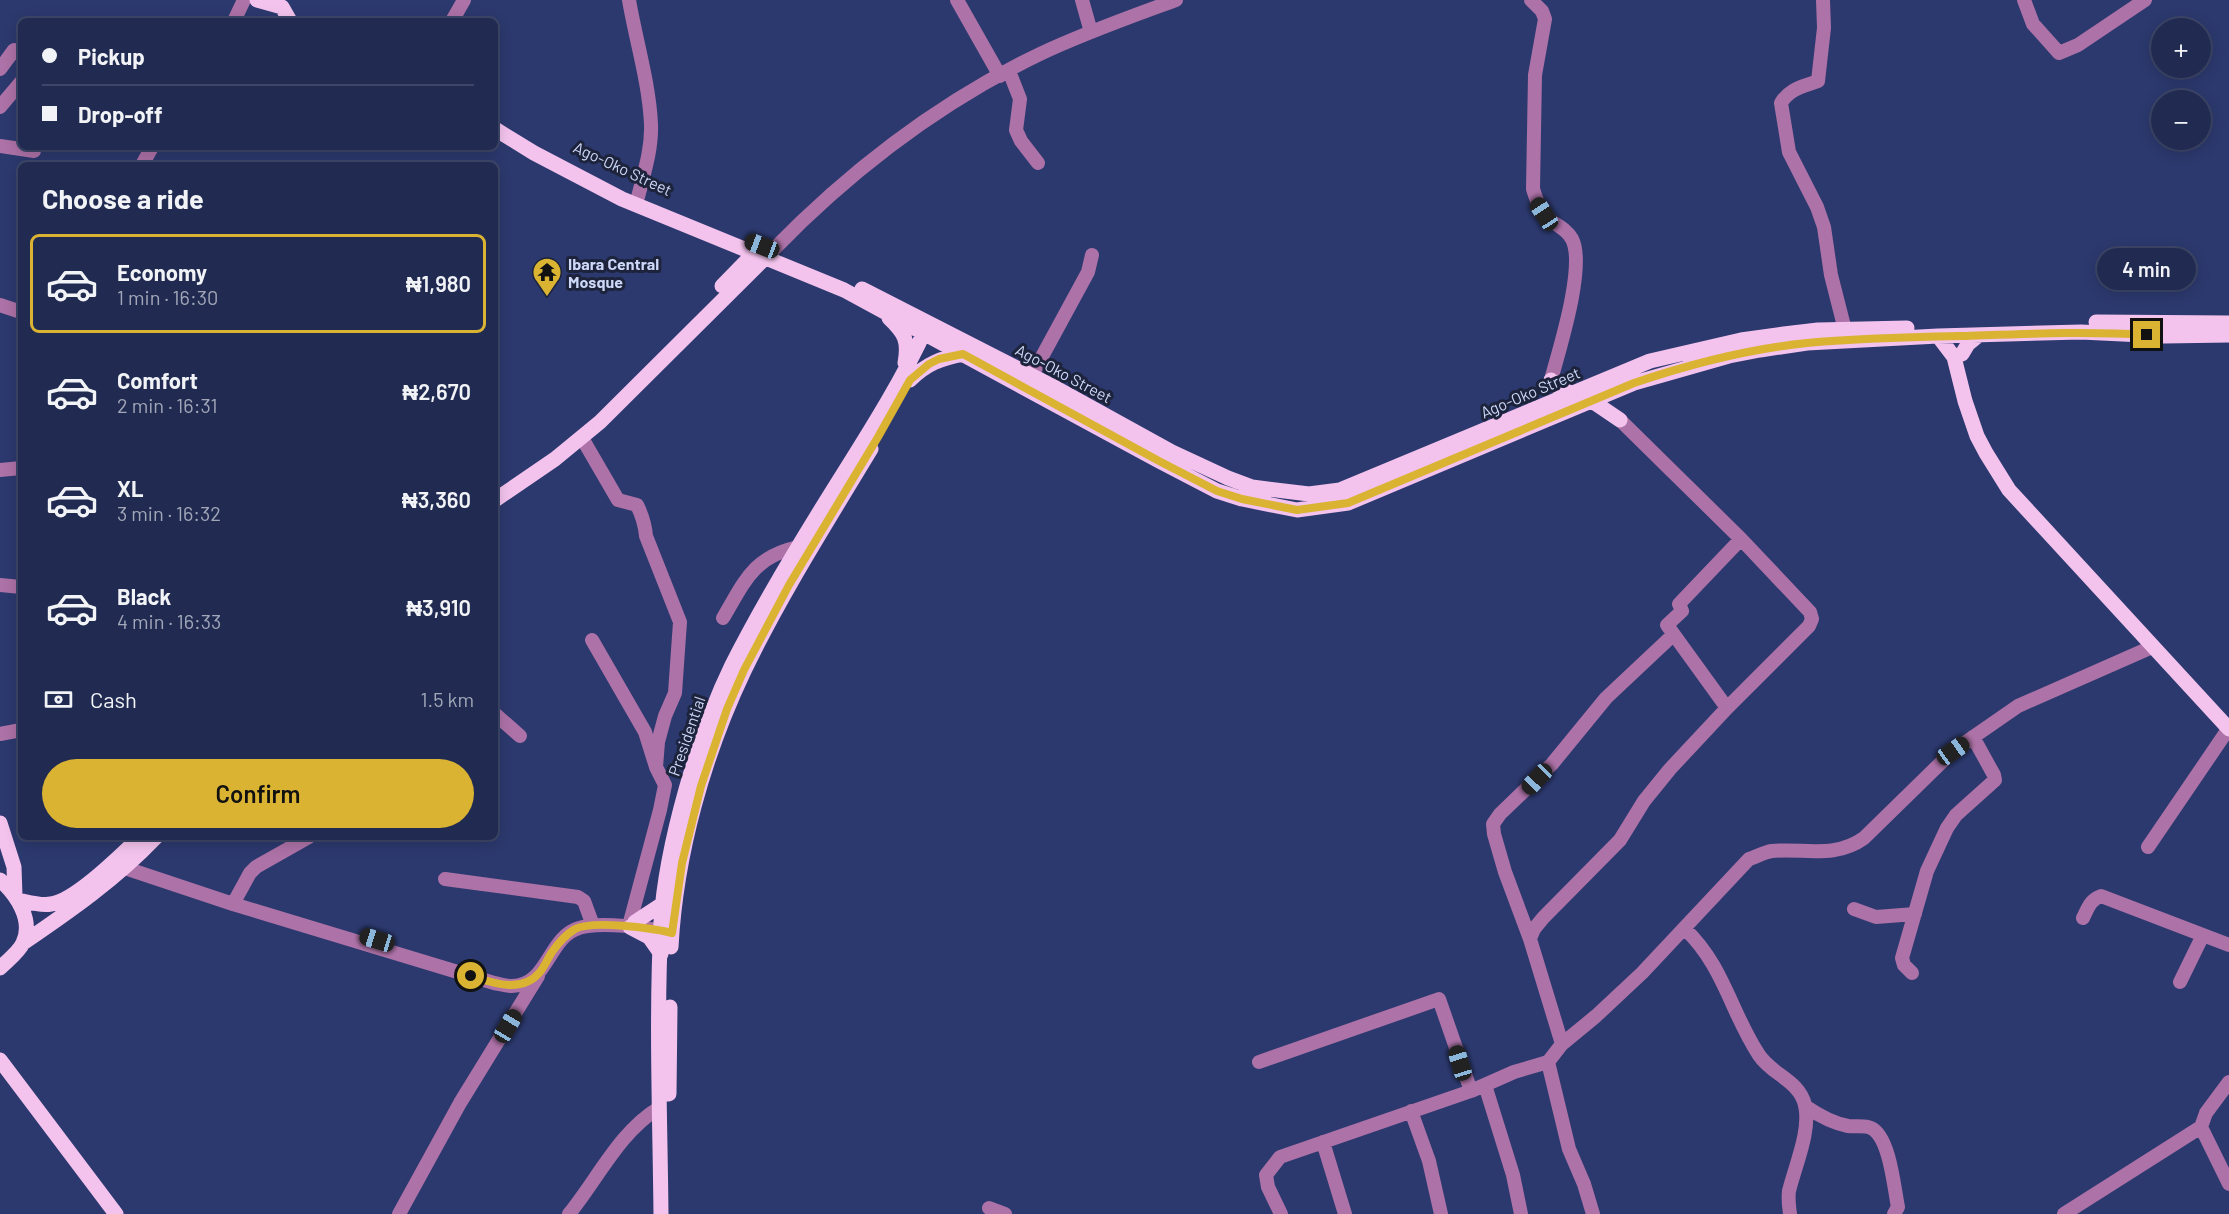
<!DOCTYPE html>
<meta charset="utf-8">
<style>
body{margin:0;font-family:Barlow,sans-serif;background:#293359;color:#f1f3f6;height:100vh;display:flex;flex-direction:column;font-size:22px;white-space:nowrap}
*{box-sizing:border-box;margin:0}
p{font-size:20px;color:#a2a7b8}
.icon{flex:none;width:33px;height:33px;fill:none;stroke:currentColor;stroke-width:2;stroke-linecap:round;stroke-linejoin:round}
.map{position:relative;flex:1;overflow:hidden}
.details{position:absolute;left:18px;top:162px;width:480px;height:678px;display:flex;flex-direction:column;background:#212b52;border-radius:9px;box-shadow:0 3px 15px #0003,0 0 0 2px #3e4769}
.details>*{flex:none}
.top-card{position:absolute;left:18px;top:18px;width:480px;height:132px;border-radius:9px;box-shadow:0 3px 15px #0003,0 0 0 2px #3e4769;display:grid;align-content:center;height:132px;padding:0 24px;background:#212b52}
.controls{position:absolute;left:2151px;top:18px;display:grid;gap:12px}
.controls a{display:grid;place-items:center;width:60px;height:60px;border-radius:50%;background:#212b52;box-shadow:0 3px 15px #0003,0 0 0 2px #3e4769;font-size:30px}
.end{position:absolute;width:27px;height:27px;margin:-14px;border:8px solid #dab333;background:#111;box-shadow:0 0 0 3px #111}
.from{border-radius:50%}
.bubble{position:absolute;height:42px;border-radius:21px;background:#212b52;box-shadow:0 3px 15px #0003,0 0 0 2px #3e4769;font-size:20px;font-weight:600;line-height:42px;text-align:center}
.car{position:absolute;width:18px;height:36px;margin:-18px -9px;border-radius:8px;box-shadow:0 0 4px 2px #0007;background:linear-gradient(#222 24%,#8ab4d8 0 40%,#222 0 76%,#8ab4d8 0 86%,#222 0)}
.top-card b{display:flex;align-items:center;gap:21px;height:57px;font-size:22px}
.top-card b+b{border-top:2px solid #3e4769}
.top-card i{width:15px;height:15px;background:#f1f3f6}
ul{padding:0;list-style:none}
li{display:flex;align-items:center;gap:18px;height:99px;margin:0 12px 9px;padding:0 12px;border:3px solid transparent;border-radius:9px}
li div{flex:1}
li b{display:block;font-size:22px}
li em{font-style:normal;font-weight:600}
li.active{border-color:#dab333}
li>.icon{width:54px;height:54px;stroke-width:1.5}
h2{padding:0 24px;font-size:27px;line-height:72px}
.pay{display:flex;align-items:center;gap:15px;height:66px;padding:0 24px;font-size:22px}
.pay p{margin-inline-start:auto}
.primary-button{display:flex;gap:12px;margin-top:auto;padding:12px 24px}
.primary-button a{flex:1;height:69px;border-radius:36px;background:#dab333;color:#111;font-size:24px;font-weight:600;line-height:69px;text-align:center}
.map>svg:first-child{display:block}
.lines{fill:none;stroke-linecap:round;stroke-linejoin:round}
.minor{stroke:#ad72a7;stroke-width:14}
.major{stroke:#f3c3ed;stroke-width:15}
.route{stroke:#dab333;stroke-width:8}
.labels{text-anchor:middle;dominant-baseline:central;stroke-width:6;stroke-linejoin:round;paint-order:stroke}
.street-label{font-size:16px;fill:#cdd8f8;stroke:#1c233b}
.poi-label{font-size:16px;font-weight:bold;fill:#cdd8f8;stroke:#1c233b;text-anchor:start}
</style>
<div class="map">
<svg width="2229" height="1214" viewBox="0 0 2229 1214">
<rect width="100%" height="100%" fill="#2c396e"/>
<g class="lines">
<path class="minor" d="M629 0C636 41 649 82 651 124 652 149 644 173 638 197
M957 0 1000 76
M1082 0 1091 32
M1531 0 1542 11 1545 19 1535 75 1533 189C1537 201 1540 213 1551 221 1559 226 1567 230 1572 239 1586 266 1559 350 1551 380
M1823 0 1824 28 1818 81C1803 87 1790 88 1781 103L1789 152 1817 207 1824 227 1831 275 1845 330
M2024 0 2033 24 2059 53 2078 45 2145 0
M234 21 244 0
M452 21 464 0
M0 69 14 50 21 54
M1009 71 1020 99 1016 130 1021 141 1038 163
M0 107 21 82
M0 146 34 151
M142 165 152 147
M772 251C850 171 940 102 1040 54 1084 33 1130 17 1176 0
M0 305 21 312
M1032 375 1088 272 1092 255
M582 438 618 500 637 505C642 515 645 524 646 536L680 622 675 693 665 716 658 742 656 767
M0 470 21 468
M0 585 21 587
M723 618C745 581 753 557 798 547
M592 640 645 732 656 767 665 785 660 810 630 922
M1727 708 1667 625 1682 611 1679 604 1741 539
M495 714 520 736
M0 734 21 730
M2148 847 2229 728
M116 865 233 904 494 983C500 984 506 986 512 986 548 986 548 937 579 928 599 921 650 928 671 932
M445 879 578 897 584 901 591 920
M233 904 250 873 256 867 309 837
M1854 909 1876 917 1915 914
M2083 918C2088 908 2090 900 2101 896L2229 945
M1685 929C1724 966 1731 1013 1759 1055 1772 1075 1799 1080 1805 1105 1811 1131 1795 1166 1789 1191 1788 1198 1789 1207 1790 1214
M1530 939 1534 929 1543 918 1620 840 1644 801 1670 769 1727 708 1809 626 1812 619 1810 612 1741 539 1620 420
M1912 973 1904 965 1902 958 1927 871 1947 828 1956 815 1995 780 1994 775 1973 737
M2180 982 2203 935
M1562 1044 1530 939 1505 872 1494 834 1493 824 1500 814 1552 764 1606 698 1673 635
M1259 1062 1439 999 1471 1091
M1548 1062 1569 1149 1584 1184 1593 1214
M1485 1085 1513 1175 1521 1214
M1805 1106C1818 1115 1832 1123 1848 1126 1855 1127 1865 1125 1871 1128 1890 1137 1894 1188 1898 1207L1894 1214
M1411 1111 1429 1161 1441 1214
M2201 1127 2229 1184
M1323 1142 1345 1214
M989 1208 1005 1214
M399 1214 460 1103 538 976
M569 1214C597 1180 620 1131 659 1108
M1281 1214 1268 1187 1266 1175 1280 1157 1471 1091 1514 1072 1548 1062 1562 1044 1596 1016 1642 973 1749 859C1756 857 1764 852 1772 851 1804 848 1835 859 1864 838L1953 751 2018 706 2152 647
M2064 1214 2201 1127 2206 1113 2229 1082"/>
<path class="major" d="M257 0 282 7 290 21
M495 129 534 153 622 199 844 290 1159 461 1217 491 1242 499 1297 510 1348 503 1634 383 1729 356 1760 350 1807 343 1938 336 2081 332 2164 336 2229 335
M722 286 762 245
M862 289 1056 388 1172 452 1228 478 1252 487 1309 494 1340 490 1650 361 1741 340 1784 334 1818 330 1907 328
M889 318C905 333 909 341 905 363
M2096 322 2229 323
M1938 336 1954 357 1965 401 1977 436 1986 453 2009 490 2229 729
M1962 354 1968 344 1979 335
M910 380C926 364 941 358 964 354
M1551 380 1559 388 1571 393
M1592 401 1620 420
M495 500 555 459 600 422 771 252
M0 823 14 867 15 896
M0 880C16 894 34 920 23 943 19 952 7 961 0 968
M18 900C28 902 40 906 51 904 75 901 121 855 140 837
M635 922 664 903
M630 927 649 937 661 954
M23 943C70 911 116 879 156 837
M671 947C676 853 704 755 744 671 781 594 827 522 871 449
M0 1060 116 1214
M669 1094 670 1007
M661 1214C660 1117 656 1019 661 922 666 845 698 735 732 665 760 610 792 556 825 503 861 445 899 388 927 326"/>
</g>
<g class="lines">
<path class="route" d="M471 976C493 983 522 994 540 972 545 966 548 958 552 952 559 942 565 935 575 929 593 920 652 928 672 933L682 863 701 786 727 709 744 670 789 585 878 437 910 380 929 364 939 359 963 354 1159 461 1217 491 1242 499 1297 510 1348 503 1634 383C1690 364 1748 349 1807 343 1858 338 1910 337 1961 336 2023 334 2085 331 2147 335"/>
</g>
<defs>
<g id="temple-pin" transform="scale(1.5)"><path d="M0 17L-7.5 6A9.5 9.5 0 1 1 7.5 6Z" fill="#dab333" stroke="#1c233b"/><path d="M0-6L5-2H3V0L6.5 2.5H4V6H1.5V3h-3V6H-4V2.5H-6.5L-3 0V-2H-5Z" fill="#111"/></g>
</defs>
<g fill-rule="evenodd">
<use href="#temple-pin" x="547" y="272"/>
</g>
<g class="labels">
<g class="street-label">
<text transform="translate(623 168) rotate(25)">Ago-Oko Street</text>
<text transform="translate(1064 373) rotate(28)">Ago-Oko Street</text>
<text transform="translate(1530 392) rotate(-23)">Ago-Oko Street</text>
<text transform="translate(686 736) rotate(-71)">Presidential</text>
</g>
<g class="poi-label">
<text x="568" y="263">Ibara Central<tspan x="568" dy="18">Mosque</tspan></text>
</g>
</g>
</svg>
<div class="controls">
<a>+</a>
<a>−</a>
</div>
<i class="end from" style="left:471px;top:976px"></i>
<i class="end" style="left:2147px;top:335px"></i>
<div class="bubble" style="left:2097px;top:248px;width:99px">4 min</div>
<i class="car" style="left:1544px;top:214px;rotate:327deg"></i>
<i class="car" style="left:762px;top:246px;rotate:291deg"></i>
<i class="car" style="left:1953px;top:751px;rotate:55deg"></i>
<i class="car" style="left:1537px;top:779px;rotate:224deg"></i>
<i class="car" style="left:377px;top:940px;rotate:287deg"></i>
<i class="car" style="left:508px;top:1026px;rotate:31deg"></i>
<i class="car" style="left:1460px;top:1063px;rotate:343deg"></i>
<div class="top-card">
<b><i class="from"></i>Pickup</b>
<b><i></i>Drop-off</b>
</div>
<section class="details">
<h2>Choose a ride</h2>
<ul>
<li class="active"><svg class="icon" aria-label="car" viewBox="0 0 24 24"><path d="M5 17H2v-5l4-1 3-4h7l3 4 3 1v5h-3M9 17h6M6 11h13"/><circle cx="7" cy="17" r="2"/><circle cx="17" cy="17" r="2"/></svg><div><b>Economy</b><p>1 min · 16:30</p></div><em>₦1,980</em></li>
<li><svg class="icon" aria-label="car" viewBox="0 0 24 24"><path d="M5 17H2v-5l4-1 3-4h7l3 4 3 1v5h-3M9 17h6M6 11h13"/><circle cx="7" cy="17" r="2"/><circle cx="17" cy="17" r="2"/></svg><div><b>Comfort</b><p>2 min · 16:31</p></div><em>₦2,670</em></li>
<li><svg class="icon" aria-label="car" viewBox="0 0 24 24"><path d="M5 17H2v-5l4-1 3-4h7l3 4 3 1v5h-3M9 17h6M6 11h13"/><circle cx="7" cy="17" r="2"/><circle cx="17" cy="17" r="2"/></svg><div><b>XL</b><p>3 min · 16:32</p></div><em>₦3,360</em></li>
<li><svg class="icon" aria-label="car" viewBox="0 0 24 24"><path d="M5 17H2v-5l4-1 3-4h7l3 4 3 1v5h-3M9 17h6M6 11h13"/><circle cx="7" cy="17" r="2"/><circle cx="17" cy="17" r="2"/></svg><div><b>Black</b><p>4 min · 16:33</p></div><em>₦3,910</em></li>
</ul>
<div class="pay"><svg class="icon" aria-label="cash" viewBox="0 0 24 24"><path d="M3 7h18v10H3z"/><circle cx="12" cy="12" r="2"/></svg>Cash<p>1.5 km</p></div>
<div class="primary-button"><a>Confirm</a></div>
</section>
</div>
